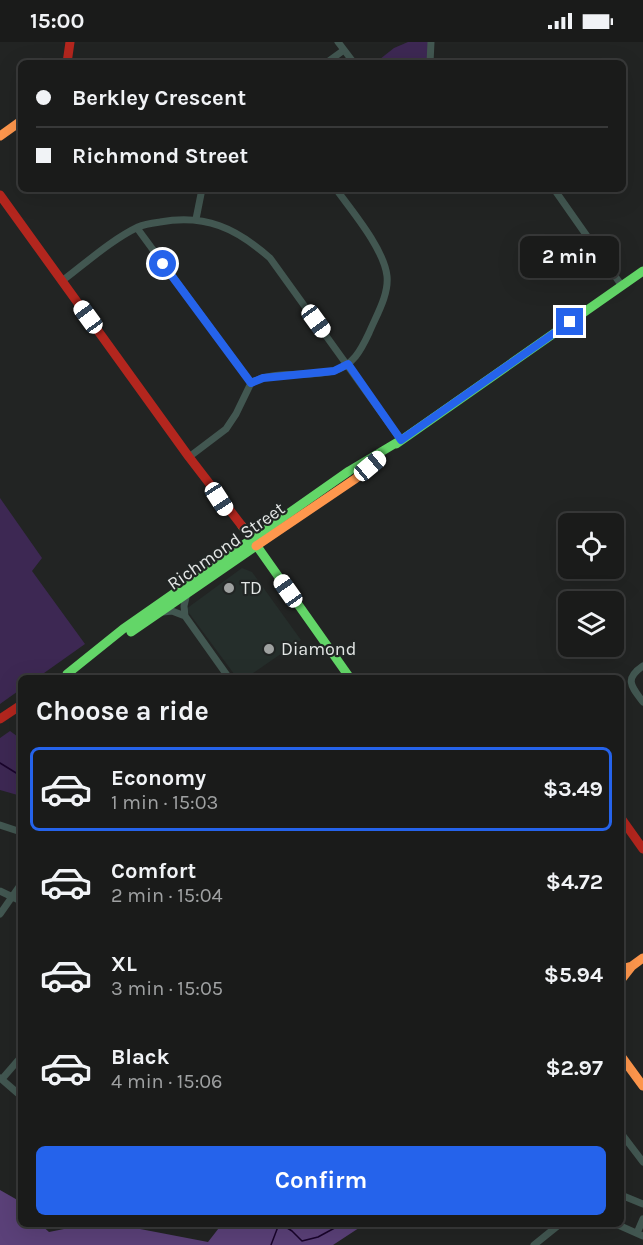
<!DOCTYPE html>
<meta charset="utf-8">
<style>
body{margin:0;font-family:Karla,sans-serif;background:#232423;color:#f1f3f6;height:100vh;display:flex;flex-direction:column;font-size:22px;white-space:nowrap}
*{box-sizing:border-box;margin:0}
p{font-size:20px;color:#9fa1a2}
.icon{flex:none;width:33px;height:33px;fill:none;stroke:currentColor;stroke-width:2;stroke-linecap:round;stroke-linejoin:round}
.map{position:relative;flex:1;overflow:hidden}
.details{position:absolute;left:18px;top:633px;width:606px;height:552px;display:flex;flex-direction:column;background:#1a1b1a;border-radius:9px;box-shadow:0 6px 24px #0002,0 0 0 2px #383939}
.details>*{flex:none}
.banner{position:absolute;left:18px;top:18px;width:608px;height:132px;border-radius:9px;box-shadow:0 6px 24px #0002,0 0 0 2px #383939;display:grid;align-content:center;height:132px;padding:0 18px;background:#1a1b1a}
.fabs{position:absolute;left:558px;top:471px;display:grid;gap:12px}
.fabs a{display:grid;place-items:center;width:66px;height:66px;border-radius:9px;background:#1a1b1a;box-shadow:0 6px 24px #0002,0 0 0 2px #383939;font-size:30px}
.end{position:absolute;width:27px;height:27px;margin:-14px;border:8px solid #2563eb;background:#fff;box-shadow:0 0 0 3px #fff}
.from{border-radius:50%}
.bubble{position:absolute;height:42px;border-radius:9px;background:#1a1b1a;box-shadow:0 6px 24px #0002,0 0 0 2px #383939;font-size:20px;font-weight:700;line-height:42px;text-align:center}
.car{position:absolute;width:18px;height:36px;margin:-18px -9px;border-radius:8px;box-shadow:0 0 4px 2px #0007;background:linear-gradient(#fff 24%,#345 0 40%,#fff 0 76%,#345 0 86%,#fff 0)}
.banner b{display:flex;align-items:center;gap:21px;height:57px;font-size:22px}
.banner b+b{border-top:2px solid #383939}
.banner i{width:15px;height:15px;background:#f1f3f6}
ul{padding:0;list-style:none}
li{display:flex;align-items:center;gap:18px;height:84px;margin:0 12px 9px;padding:0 6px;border:3px solid transparent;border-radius:9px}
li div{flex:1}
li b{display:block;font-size:22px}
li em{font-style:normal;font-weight:700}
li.on{border-color:#2563eb}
li>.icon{width:54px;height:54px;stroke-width:1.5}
h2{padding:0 18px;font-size:27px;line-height:72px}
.button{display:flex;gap:12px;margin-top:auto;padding:12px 18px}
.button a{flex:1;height:69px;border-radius:9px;background:#2563eb;color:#fff;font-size:24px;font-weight:700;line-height:69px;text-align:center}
.status{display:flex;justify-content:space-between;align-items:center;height:42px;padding:0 30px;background:#1a1b1a;direction:ltr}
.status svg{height:16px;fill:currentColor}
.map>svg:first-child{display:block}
.built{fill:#252e2b}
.green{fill:#3d2853}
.forest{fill:#5b4179}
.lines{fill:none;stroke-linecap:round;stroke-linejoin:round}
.stream{stroke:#19042b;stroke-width:1.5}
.street{stroke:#425751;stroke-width:7}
.fast{stroke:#63d668;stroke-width:9}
.slow{stroke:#ff974d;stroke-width:9}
.jam{stroke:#b3261e;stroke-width:9}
.route{stroke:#2563eb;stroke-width:8}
.poi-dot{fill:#9fa2a1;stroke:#212524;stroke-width:2}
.labels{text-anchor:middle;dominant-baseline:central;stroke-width:4.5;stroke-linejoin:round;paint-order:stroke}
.street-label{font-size:18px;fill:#e3e6e5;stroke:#212524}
.poi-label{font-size:18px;fill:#e3e6e5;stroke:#212524;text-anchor:start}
</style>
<div class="status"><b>15:00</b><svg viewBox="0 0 49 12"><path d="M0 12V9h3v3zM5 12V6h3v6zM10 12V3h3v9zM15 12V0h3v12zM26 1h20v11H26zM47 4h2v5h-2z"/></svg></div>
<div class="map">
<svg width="643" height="1203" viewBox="0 0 643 1203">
<rect width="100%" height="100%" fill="#222423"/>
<path class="built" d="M242 526 252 530 301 598 246 636H237L186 567Z"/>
<path class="green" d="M408 0H428V21H375L394 6Z
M0 456 42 516 32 529 85 602 37 636H21V647L0 662Z
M10 689 21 697V754L0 748V696Z"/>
<path class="forest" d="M0 1148 21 1160V1182H40L49 1190 89 1182H114L208 1200 222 1182H365L333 1203H0Z"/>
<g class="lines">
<path class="stream" d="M0 721 21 734
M281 1182 292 1189 302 1199 318 1195 342 1182
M271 1203 279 1182"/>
<path class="street" d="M338 0 354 21
M326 21 344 8
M430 21 431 0
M554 147 622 244
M196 177 202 147
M137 186 251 341
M62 239C86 221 111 198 138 185 145 182 153 181 160 180 206 172 236 186 270 216L401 398
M189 415 226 387 236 372 251 341C274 327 307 336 333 329 353 324 361 308 369 291 376 274 389 253 387 234 384 207 352 169 336 147
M163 570 172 569 185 574 229 636
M185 574 184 564 187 551
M643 624C624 637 631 644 643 660
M0 783 21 790
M0 849 21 859
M0 872 21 842
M0 1036 21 1054
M2 1037 21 1015
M621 1091 643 1120
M621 1153 643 1162
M616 1182 643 1194
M637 1191 643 1177
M534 1203 560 1182"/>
<path class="fast" d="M396 402 643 229
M242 484 252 497 349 429 401 398
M131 590 256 504
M67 632 123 587 252 497 350 636"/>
<path class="slow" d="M0 94 21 79
M256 504 355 437 379 417
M621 927 632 924 643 916
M621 938 632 924
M621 1014 643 1044"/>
<path class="jam" d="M67 21 70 0
M0 153 189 415 242 484
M0 677 21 663
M621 776 643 807"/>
</g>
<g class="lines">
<path class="route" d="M163 222 251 341 263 336 334 329 348 322 401 398 570 280"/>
</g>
<g class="poi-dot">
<circle cx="229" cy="546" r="6"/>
<circle cx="269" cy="607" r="6"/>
</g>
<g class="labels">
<g class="street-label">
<text transform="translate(226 504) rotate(-35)">Richmond Street</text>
</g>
<g class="poi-label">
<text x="241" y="546">TD</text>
<text x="281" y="607">Diamond</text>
</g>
</g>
</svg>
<div class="fabs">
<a><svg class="icon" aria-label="locate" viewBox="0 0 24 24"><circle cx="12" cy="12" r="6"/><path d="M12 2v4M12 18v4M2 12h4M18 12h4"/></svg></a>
<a><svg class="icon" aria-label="layers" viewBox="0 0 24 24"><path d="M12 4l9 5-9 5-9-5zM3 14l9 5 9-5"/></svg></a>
</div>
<i class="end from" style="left:163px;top:222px"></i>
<i class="end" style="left:570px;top:280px"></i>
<div class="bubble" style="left:520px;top:194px;width:99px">2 min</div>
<i class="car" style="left:88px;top:275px;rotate:324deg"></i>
<i class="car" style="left:316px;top:279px;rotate:144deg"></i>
<i class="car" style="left:370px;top:424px;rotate:50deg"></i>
<i class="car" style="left:219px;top:457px;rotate:147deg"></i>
<i class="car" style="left:288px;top:549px;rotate:325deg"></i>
<div class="banner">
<b><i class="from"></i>Berkley Crescent</b>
<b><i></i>Richmond Street</b>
</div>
<section class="details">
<h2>Choose a ride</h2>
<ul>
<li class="on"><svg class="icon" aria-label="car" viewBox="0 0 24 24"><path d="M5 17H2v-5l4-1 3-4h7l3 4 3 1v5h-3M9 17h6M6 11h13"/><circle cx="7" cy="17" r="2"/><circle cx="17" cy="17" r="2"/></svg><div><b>Economy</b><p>1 min · 15:03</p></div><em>$3.49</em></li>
<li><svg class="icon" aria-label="car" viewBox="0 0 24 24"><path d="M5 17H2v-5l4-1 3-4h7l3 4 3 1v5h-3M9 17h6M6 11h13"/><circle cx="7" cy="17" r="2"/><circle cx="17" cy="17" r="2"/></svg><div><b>Comfort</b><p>2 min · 15:04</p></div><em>$4.72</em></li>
<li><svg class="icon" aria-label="car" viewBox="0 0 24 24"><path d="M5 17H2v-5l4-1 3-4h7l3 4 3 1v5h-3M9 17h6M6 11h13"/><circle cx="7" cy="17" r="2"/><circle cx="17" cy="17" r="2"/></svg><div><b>XL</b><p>3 min · 15:05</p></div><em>$5.94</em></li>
<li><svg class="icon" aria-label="car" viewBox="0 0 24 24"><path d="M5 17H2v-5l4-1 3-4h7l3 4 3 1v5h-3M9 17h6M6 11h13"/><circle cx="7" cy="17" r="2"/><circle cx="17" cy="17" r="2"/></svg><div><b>Black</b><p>4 min · 15:06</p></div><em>$2.97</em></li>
</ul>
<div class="button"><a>Confirm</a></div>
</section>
</div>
